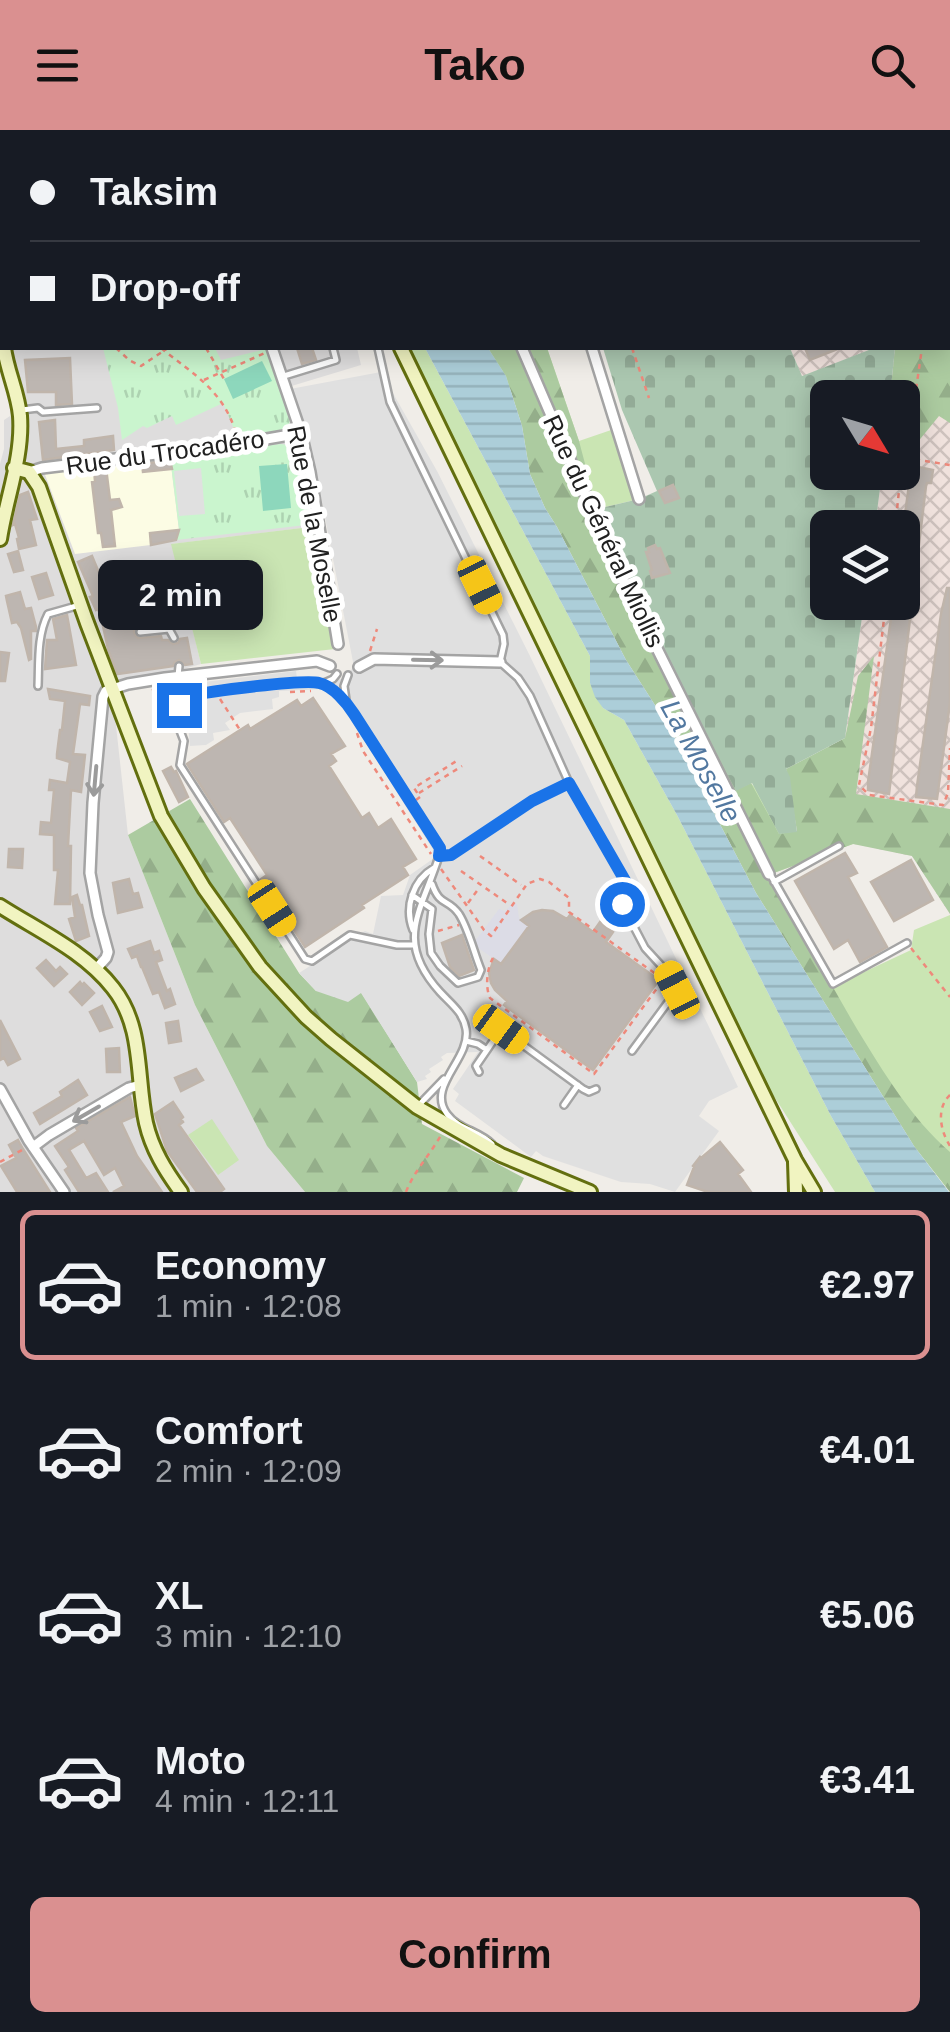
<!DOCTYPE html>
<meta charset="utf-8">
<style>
body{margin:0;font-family:Arial,sans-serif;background:#20242c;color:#f1f3f6;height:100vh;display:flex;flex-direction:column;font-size:38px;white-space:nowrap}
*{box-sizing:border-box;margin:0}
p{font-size:32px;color:#9ea1a6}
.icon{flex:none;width:55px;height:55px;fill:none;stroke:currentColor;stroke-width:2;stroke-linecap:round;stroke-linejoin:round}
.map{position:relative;height:1062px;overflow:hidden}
.sheet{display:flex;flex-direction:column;background:#171b24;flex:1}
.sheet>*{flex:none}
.top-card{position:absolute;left:0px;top:0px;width:950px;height:220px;box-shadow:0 5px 25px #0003;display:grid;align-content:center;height:220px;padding:0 30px;background:#171b24}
.needle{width:65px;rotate:128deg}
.controls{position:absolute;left:810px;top:250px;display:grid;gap:20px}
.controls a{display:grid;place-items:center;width:110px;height:110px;border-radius:15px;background:#171b24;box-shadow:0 5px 25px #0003;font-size:50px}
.end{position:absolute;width:45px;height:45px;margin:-22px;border:12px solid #1a73e8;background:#fff;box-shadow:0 0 0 5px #fff}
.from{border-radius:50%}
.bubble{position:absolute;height:70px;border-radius:15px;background:#171b24;box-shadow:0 5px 25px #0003;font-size:32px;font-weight:600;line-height:70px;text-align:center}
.car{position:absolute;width:30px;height:60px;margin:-30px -15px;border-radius:12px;box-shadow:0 0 8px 2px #0007;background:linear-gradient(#f5c518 24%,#345 0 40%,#f5c518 0 76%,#345 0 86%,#f5c518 0)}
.top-card b{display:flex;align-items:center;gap:35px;height:95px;font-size:38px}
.top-card b+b{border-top:2px solid #363941}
.top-card i{width:25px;height:25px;background:#f1f3f6}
ul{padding:18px 0 0;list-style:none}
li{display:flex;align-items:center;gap:30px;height:150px;margin:0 20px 15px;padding:0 10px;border:5px solid transparent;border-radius:15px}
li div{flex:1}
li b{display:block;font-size:38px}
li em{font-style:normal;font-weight:600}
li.selected{border-color:#da9090}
li>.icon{width:90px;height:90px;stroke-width:1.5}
.button{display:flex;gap:20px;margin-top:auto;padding:20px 30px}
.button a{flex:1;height:115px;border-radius:15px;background:#da9090;color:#111;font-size:40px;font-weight:600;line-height:115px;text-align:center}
header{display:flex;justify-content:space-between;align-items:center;height:130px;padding:0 30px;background:#da9090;color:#111;font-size:45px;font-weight:600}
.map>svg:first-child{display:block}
.residential{fill:#dedddd}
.education{fill:#fcfce4}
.military{fill:url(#military-cross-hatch)}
.grass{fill:#cae5b3}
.forest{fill:url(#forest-firs)}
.cemetery{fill:url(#cemetery-stones)}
.park{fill:url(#park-tufts)}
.pitch{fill:#8dd7bc}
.parking{fill:#e0e0e0}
.plaza{fill:#dcdce6}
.water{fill:url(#water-rules)}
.building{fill:#bdb6b1;stroke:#c0b5ab;stroke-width:2.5}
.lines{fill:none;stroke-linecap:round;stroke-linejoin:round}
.service-casing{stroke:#a4a4a4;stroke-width:10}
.minor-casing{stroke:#a4a4a4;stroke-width:14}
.secondary-casing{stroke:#636f0f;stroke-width:18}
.path{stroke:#ee897b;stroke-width:2.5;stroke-dasharray:5 5;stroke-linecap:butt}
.service{stroke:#fff;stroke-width:5}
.minor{stroke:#fff;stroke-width:9}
.secondary{stroke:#f1f4c1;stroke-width:12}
.oneway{stroke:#9b9b9b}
.route{stroke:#1a73e8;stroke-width:12}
.labels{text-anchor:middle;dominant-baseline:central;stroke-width:10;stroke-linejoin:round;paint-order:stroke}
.street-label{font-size:25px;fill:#202020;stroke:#fff}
.water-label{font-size:28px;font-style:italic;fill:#5278a0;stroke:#fff}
</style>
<header><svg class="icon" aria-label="menu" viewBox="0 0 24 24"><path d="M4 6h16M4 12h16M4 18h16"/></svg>Tako<svg class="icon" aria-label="search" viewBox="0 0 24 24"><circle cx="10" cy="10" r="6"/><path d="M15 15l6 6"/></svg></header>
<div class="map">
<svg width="950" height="1062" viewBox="0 0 950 1062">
<defs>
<pattern id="military-cross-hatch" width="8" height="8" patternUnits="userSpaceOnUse" patternTransform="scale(2.5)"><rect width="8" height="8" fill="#f0e2dd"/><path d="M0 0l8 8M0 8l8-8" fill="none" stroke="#cec2bd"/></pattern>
<pattern id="forest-firs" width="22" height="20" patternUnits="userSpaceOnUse" patternTransform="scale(2.5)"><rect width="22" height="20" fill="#accba0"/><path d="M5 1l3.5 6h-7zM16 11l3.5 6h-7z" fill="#94ae8a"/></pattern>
<pattern id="cemetery-stones" width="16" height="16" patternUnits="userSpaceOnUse" patternTransform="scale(2.5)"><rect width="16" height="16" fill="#abc7b0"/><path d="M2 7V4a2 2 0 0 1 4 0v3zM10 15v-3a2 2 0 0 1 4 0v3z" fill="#93ab97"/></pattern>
<pattern id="park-tufts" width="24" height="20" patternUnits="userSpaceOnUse" patternTransform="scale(2.5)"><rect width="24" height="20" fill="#caf5ce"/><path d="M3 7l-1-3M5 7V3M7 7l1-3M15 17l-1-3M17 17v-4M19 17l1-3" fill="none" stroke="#add2b1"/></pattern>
<pattern id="water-rules" width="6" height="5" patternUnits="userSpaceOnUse" patternTransform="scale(2.5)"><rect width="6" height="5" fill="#acced9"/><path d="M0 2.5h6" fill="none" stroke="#94b1ba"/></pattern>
</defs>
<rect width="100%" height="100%" fill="#f0ede8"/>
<path class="residential" d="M0 0H169L171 2H2V191L0 178Z
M8 218H357L361 235 285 258 301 303 318 396 172 414 201 534 112 559 128 705 195 875 267 1016 305 1062H0V334L4 319V290L19 280Z"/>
<path class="education" d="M170 327 179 400 176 410 159 414 75 424 44 342Z"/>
<path class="military" d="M652 0H950V784L912 726 797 702 845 608 864 473 902 472V398L875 397 882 343 902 342V268L890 267 895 218H948V2H653Z
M790 218H874L802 247Z"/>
<path class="grass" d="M401 218H425L590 526V553L603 578 624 590 677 685 831 986 875 1062H835L738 910Z
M488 218H547L579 311 617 298 639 369 597 379 736 660 751 653 797 702 853 714 771 744 832 857 911 820 914 800 950 785V1062L914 1016Z
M318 396 335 519 201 534 171 414Z
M212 989 239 1030 218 1045 188 1005Z"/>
<path class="forest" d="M950 85V293L939 286 903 330 902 268 890 267 895 218H948V91Z
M488 218H547L579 311 597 379 619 432 736 660 751 653 779 704 797 701 786 639 845 608 858 546 874 526 856 664 950 679V784L912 726 853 714 771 744C799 796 827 848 857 899 884 943 911 988 950 1022V1062L914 1016 756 763 669 597 626 530 557 397 545 378 530 344 522 296 506 246Z
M190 669 299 843 316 861 361 862 417 952 422 994 524 1048 517 1062H305L267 1016 195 875 128 705Z"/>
<path class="cemetery" d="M603 218H790L802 246 874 218H895L890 267 828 268V342L882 343 875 397 828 398V472L864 473 845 608 786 639 790 647 797 702 779 704 752 653 736 661 619 432 597 379 639 369 657 361 622 280Z"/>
<path class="park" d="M103 218H215L221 230 266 219 290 292 283 301 237 306 223 273 176 295 172 286 147 298 143 296 122 310 118 278Z
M281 314 299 317 305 339 314 394 176 410 179 399 170 327Z"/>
<path class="pitch" d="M262 231 272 251 233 269 224 249Z
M287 334 291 378 263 381 259 336Z"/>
<path class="parking" d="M381 242 437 341 529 524 738 957 709 971 699 986 719 1001 675 1062 650 1054 621 1052 543 1026 536 1021 531 1027 455 971 459 964 453 959 478 922 447 923 441 927 443 930 429 939 431 942 425 946 427 949 417 952 361 863 348 872 316 861 299 843 365 801 373 804 381 766 403 765 410 745 437 726 338 569 323 559 279 561V567L272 569 273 579 240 583 225 593 230 600 213 603 214 610 206 615 190 616 187 583H180L162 563V557L296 541 297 549 322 547 342 549 354 537 315 336 290 259Z
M201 338 205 384 179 386 174 341Z"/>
<path class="plaza" d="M513 773 517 774 519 788 529 796 501 834 477 817 475 811 499 779 505 781Z"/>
<path class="water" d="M425 218H488L506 246 522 296 530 344 545 378 557 397 626 530 669 597 756 763 914 1016 949 1062H875L831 986 677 685 624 590 603 578 595 567 590 553V526Z"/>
<path class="building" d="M297 218H312L316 230 302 234Z
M805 218H840L810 230Z
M70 228 72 274 56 275V262H28L25 230Z
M55 290 56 319 84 316V310L113 306 114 320 43 330 39 292Z
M170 330 172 339 143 342 142 334Z
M908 335 933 340 931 353H927L926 356 889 664 868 660V652L893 474 902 472V406L909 355 908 351 906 350Z
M106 338 110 370 119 369 122 377 111 380 115 416 103 417 101 403H98L92 352 95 351 94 340Z
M673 355 679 368 665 373 659 361Z
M28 362 37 389 30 390 36 415 19 419 17 409 19 408 15 394 13 395 20 365Z
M179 400 176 410 151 415 150 403Z
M655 415 657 419 660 418 670 443 652 448 650 441 652 440 646 422H649L648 418Z
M18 421 23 440 14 442 8 424Z
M92 426 102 450 120 442 134 476 137 489 135 490 136 497 134 502 136 506 138 508 161 506 162 510H168L173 514 178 513 180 509 187 508 192 534 185 535 179 530 175 532 173 536 117 544 108 519 101 487 98 479 96 480 90 467 93 466 78 432Z
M46 443 53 465 39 469 32 447Z
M947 458H950V573L937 669 916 667 917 656 941 484Z
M20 462 25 479 31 478 36 497V501H31V529L29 530 21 498 17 492 12 493 7 471 6 466Z
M67 485 76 535 45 539 47 510H57L53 489Z
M0 522 9 523 5 551H0Z
M48 559 90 566 89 575 80 574 73 624 85 625 81 662 71 660 68 716H71L70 774H55L58 740H54V705L40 704 41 692 51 693 54 660H49L50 650 67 653 70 632 57 628V624L60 600H62L65 571 50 569Z
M313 568 345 616 331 624 336 631 329 636 362 688 369 683 378 698 391 689 416 729 403 737 408 745 362 775 364 778 305 817 261 749 267 745 230 688 224 692 187 634 248 595 250 599 297 570 301 576Z
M171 637 174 642 176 641 188 667 179 672 163 641Z
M9 719H23L22 738 8 737Z
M845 723 857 743 848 747 887 817 860 832 848 810 834 819 795 751Z
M911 730 933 770 894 791 871 752Z
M129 749 133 764 138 763 142 777 118 783 113 753Z
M77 765 80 775H82L89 806 76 811 69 789 75 787 72 767Z
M542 780 553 781 567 789 570 785 593 802 600 792 613 802 606 812 659 850 593 940 504 875 507 871 495 860 491 853 489 843 494 829 501 834 529 796 521 790 533 782Z
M462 805 474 840 459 846 450 837 442 813Z
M150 811 154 823 159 821 162 830 156 832 167 861 170 859 175 874 165 878 159 862 153 864 142 837H141L137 826 132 828 128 819Z
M46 830 56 841 60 837 67 844 54 856 37 838Z
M80 852 82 855 84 853 94 863 82 875 70 862Z
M102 876 112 897 100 901 90 882Z
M0 890 20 929 8 935 4 928 0 930Z
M178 891 181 911 169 913 166 893Z
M119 918 120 942H107L106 919Z
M196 939 203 950 181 961 175 948Z
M78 950 87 965 40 994 34 983 62 966 60 962Z
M130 967 135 986 121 992 137 1026 162 1062H113L124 1056 115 1038 104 1045 84 1011 69 1020 86 1048 96 1043 108 1062H79L65 1040 69 1037 55 1016 78 1001 76 998Z
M173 972 183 987 181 989 183 992 179 995 224 1059 220 1062H197L167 1021 155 984Z
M18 1010 23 1019 50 1062H17L1 1036 16 1028 9 1015Z
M720 1012 743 1040 738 1044 751 1062H708L687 1055 694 1037 693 1036 700 1027 701 1028Z"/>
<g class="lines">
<g class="service-casing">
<path id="service" d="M157 0 158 2
M897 2V0
M0 10H2
M378 218 390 272 503 505 504 514 500 532 518 548 530 566 569 653 631 761 622 774 645 818 667 842 677 860 632 921
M284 246 336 230 333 218
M22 280 38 278 43 282 97 278
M140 502 169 499 174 508
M178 546 179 536
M324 553 333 549 337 544
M38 556C39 533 37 505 48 484L80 475
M346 570 344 556 348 545
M770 744 833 854 907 813
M774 752 839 716
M412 765 432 779 429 804 431 823 440 836 458 853 478 847 481 840C474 823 469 800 459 784 448 768 440 777 432 754
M413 800C404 777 413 750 434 738
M415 815H397L350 805 312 831 305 829 180 635 184 611 174 585C177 578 181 571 188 567 199 561 308 549 320 553 333 556 347 573 354 584L440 718 439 726
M466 911 478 914 487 920 501 899 583 959 589 962 596 959
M479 942 476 936 487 920
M564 975 578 955
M417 977 444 949
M492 1014C479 1001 458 999 447 984 426 956 471 929 466 899 463 882 451 874 440 862 393 810 422 781 439 726L451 725 532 671 569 653"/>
</g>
<g class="minor-casing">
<path id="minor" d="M172 0 175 2
M648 0 649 2
M187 2 190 0
M549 2V0
M272 218 301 303 310 342 338 514
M522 218 615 434 769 744
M592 218 639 369
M29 342 42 338 238 314 301 303
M359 537 374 529 500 532
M96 839 106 828 108 822 98 785 90 743 93 673 103 567 106 561 128 554 165 548 317 531 330 536
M0 959 29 1011 64 1062
M33 1017 49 1005 129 958 140 955"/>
</g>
<g class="secondary-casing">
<path id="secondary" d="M318 0 319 2
M113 2 115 0
M0 91H2
M0 111 2 110
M0 193 2 210
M401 218 795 1030 814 1062
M14 338 29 342 39 357 87 493 161 686 204 758 260 837 306 887 331 909 417 977 501 1025 590 1062
M0 409C6 369 23 327 20 286 18 263 7 241 4 218
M0 776C39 801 84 821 113 858 144 897 136 947 146 993 152 1019 165 1040 181 1062
M795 1032 796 1062"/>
</g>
<path class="path" d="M600 0V2
M134 2 136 0
M138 2 139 0
M948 63 950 49
M116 218 129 230 141 236 168 218
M161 218C193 244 223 260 236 303
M206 218 224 249
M632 218 649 268
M204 250 265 223
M906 328 922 218
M902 338 906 328 950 335
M895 398 901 342
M886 472 871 598 859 655 869 665 943 675 948 663 950 618
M370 521 377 499
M152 559 162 565 177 567
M290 562 311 561
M220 569 240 600
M357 603 363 621 431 724
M419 663 462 636
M416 670 420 667 414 658 458 630
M480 726 521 755
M441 739 484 800 491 806 527 754 540 749 549 752 569 768V782L660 847
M461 741 507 773
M468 773 479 758
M438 801 459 795
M911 818 950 867
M493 828C487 838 485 857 490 868L594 944 663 850
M950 965C936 978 940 1000 950 1016
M0 1032 22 1020
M406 1062C414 1041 430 1025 441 1005"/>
<use href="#service" class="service"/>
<use href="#minor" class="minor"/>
<use href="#secondary" class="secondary"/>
</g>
<defs><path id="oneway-shaft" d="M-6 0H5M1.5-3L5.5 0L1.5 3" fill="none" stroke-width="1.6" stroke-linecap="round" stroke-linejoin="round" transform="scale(2.5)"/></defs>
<g class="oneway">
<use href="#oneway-shaft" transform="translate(428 530) rotate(1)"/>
<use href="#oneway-shaft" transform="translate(95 651) rotate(95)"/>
<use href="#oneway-shaft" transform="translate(86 984) rotate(150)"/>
</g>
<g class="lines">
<path class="route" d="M179 575C184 570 184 569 192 566 206 561 306 549 319 553 333 556 347 573 354 584L440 718 439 726 451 725 532 671 569 653 631 761 622 774"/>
</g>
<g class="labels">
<g class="street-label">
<text transform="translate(165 322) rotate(-8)">Rue du Trocadéro</text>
<text transform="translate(315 394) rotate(79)">Rue de la Moselle</text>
<text transform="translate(604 401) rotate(65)">Rue du Général Miollis</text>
</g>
<g class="water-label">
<text transform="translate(701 631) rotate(61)">La Moselle</text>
</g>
</g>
</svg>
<div class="controls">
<a><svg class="needle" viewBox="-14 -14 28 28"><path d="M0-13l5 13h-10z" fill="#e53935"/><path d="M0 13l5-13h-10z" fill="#9ea1a6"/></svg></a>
<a><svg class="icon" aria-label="layers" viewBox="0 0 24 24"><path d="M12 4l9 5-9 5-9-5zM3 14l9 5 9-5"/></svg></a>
</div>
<i class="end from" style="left:622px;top:774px"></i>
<i class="end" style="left:179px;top:575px"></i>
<div class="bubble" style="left:98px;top:430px;width:165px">2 min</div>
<i class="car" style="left:480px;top:455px;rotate:154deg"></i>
<i class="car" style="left:272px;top:778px;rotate:147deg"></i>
<i class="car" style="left:677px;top:860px;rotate:333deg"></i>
<i class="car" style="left:501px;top:899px;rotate:126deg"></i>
<div class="top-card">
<b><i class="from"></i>Taksim</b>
<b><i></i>Drop-off</b>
</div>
</div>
<section class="sheet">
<ul>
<li class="selected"><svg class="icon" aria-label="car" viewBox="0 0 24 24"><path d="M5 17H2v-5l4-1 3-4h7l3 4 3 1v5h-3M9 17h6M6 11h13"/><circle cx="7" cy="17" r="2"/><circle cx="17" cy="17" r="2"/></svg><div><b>Economy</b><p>1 min · 12:08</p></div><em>€2.97</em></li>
<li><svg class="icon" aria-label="car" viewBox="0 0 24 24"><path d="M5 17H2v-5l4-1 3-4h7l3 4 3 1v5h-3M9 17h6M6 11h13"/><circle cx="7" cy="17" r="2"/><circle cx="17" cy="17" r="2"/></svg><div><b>Comfort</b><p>2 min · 12:09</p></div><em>€4.01</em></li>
<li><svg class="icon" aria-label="car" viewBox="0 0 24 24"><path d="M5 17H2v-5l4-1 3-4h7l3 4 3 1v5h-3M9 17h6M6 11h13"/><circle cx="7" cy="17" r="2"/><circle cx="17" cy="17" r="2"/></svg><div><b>XL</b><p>3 min · 12:10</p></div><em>€5.06</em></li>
<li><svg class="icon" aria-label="car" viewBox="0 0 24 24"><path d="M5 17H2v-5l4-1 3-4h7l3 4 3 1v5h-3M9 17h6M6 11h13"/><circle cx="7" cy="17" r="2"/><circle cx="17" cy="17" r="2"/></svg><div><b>Moto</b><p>4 min · 12:11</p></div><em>€3.41</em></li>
</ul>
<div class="button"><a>Confirm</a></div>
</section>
